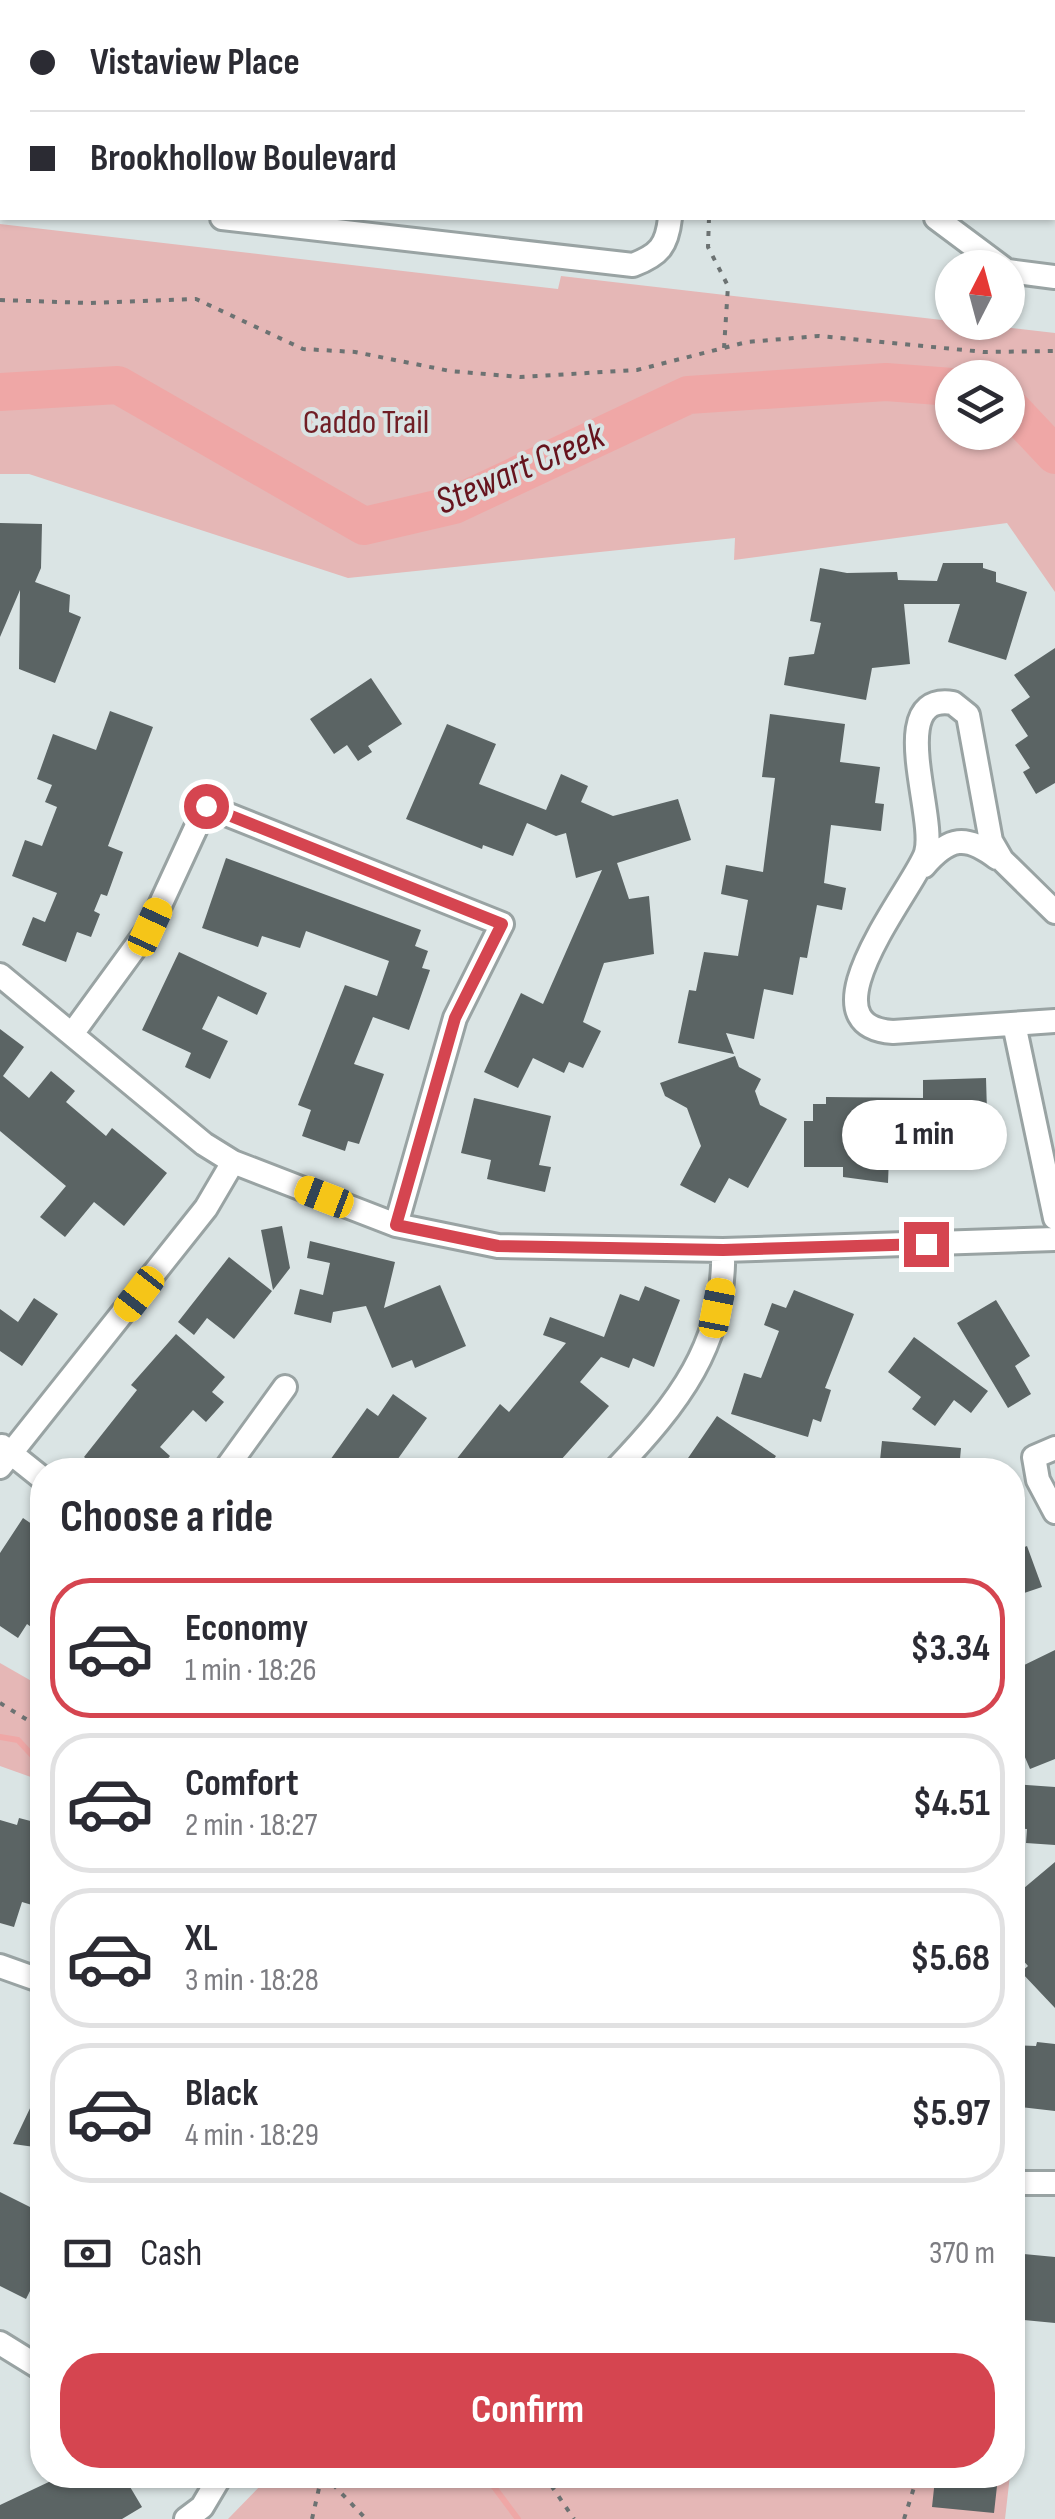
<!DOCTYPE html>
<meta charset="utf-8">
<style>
body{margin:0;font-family:"Sofia Sans Condensed",sans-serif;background:#f7f7f7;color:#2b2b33;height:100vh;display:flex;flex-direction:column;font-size:38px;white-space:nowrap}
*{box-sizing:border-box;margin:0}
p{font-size:32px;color:#7c7c81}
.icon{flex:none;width:55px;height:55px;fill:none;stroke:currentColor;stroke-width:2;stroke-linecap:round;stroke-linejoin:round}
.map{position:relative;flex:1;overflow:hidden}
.sheet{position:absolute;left:30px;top:1458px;width:995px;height:1030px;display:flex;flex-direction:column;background:#fff;border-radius:40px;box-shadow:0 2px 8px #0004}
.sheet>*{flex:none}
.top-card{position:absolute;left:0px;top:0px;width:1055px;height:220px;box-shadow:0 2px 8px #0004;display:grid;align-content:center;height:220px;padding:0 30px;background:#fff}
.needle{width:65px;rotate:6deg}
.controls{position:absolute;left:935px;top:250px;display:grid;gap:20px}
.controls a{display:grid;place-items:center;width:90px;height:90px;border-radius:50%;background:#fff;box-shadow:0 2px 8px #0004;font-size:50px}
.end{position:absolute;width:45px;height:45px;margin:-22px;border:12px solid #d54550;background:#fff;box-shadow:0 0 0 5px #fff}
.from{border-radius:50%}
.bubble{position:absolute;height:70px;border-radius:35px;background:#fff;box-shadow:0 2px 8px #0004;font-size:32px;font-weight:700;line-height:70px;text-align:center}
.car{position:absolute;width:30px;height:60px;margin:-30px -15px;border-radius:12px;box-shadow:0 0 8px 2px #0007;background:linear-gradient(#f5c518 24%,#345 0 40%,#f5c518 0 76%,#345 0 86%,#f5c518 0)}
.top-card b{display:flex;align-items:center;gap:35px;height:95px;font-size:38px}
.top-card b+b{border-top:2px solid #e1e1e2}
.top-card i{width:25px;height:25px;background:#2b2b33}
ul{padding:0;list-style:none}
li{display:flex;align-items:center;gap:30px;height:140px;margin:0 20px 15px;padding:0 10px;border:5px solid #e1e1e2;border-radius:40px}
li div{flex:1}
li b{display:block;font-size:38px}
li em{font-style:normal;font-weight:700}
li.on{border-color:#d54550}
li>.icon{width:90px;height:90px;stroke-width:1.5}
h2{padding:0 30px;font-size:45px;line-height:120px}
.pay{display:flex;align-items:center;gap:25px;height:110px;padding:0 30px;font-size:38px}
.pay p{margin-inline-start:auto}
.cta{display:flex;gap:20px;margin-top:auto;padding:20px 30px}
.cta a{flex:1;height:115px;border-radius:40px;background:#d54550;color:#fff;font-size:40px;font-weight:700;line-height:115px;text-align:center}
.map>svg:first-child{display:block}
.green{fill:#e5b7b6;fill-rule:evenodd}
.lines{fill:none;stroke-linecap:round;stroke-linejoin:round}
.stream{stroke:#efa7a6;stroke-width:6}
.river{stroke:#efa7a6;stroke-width:38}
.building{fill:#5b6464}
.minor-casing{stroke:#99a3a3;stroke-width:28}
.path{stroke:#6c7272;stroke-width:4;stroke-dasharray:5 8;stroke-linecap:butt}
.minor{stroke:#fff;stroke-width:22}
.route{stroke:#d54550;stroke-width:12}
.labels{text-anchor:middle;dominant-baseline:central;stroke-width:8;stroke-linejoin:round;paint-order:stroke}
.park-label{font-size:35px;fill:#701e25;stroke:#dae4e4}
.water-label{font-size:38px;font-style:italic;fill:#66131d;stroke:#dae4e4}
</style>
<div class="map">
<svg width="1055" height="2519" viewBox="0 0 1055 2519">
<rect width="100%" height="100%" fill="#dae4e4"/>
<path class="green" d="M0 224 558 289 561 276 1055 333V592L1007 523 734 560 735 538 348 578 29 474H0ZM952 378H1008V432H952Z
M0 1663 42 1687V1781L0 1766Z
M263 2475H1010L1005 2519H228L264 2482Z"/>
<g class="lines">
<path class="stream" d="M0 1737 18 1740 42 1766
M485 2475 518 2519"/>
<path class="river" d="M0 392 118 385 364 526 454 505 688 395 886 382 952 387
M1008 405 1055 455"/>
</g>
<path class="building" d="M0 523 42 524 41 568 35 582 70 595 69 612 81 617 55 683 19 669 20 590 0 637Z
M943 563H983V568L996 572V582L1027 592 1006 660 948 642 960 604H904L910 664 872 668 866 700 784 685 789 657 814 654 821 623 810 621 820 568 847 573 897 572 898 580 937 581Z
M1055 648V783L1036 794 1023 772 1030 768 1015 745 1028 736 1011 710 1030 697 1014 675Z
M371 678 402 724 368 746 372 752 358 761 347 745 334 754 310 719Z
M110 711 153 727 108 846 123 852 107 896 101 894 94 911 100 914 91 937 77 932 66 962 22 945 33 917 45 922 57 893 12 876 25 840 42 846 57 807 45 802 52 785 37 779 53 734 96 750Z
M770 714 845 724 840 762 880 767 875 803 884 804 881 831 831 825 824 883 846 888 842 910 817 905 807 958 800 957 793 995 764 989 754 1039 726 1033 734 1054 678 1043 689 990 696 991 704 952 738 956 748 900 721 894 726 865 763 872 775 778 762 777Z
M447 724 496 744 479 784 546 810 561 774 588 786 581 802 613 816 678 799 691 840 617 863 629 899 649 896 654 954 604 963 583 1022 601 1031 583 1068 569 1062 564 1073 533 1058 518 1088 484 1072 521 993 543 1004 602 870 576 878 566 833 556 836 527 823 513 856 483 845 482 849 406 819Z
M226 858 421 930 415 946 428 951 422 968 430 970 409 1030 373 1017 354 1064 384 1074 359 1144 348 1141 345 1151 302 1136 311 1110 298 1105 345 985 377 996 389 961 306 931 300 948 262 936 258 947 202 928Z
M179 952 267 993 257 1015 218 996 202 1029 228 1041 210 1079 185 1067 191 1053 142 1030Z
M0 1029 24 1047 3 1076 29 1098 51 1071 75 1091 66 1102 106 1136 112 1128 167 1173 124 1226 94 1202 65 1237 40 1217 66 1186 0 1131Z
M735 1056 739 1067 761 1079 755 1091 760 1105 787 1119 748 1188 729 1178 715 1203 680 1185 701 1146 687 1108 665 1096 660 1083Z
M986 1078 988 1145H969V1135L917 1137 916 1122 871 1120 870 1155 889 1156 888 1183 843 1177V1167H804V1121H813V1104H826V1097L923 1098V1080Z
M474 1098 551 1116 539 1165 551 1167 545 1192 487 1179 491 1160 461 1153Z
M282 1226 290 1268 273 1290 261 1230Z
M310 1241 395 1262 384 1308 440 1285 466 1346 415 1368 412 1360 392 1368 366 1306 333 1312 331 1323 294 1314 300 1289 323 1295 330 1263 307 1258Z
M229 1257 272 1291 234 1339 207 1318 194 1335 178 1322Z
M645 1286 680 1300 654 1367 633 1358 629 1368 601 1357 580 1382 609 1406 552 1470H448L500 1404 509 1412 566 1343 543 1335 550 1317 604 1337 620 1294 639 1301Z
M794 1290 854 1314 825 1388 831 1390 821 1422 813 1419 808 1437 731 1414 744 1373 761 1378 779 1331 764 1325 772 1303 786 1308Z
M34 1298 58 1314 22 1366 0 1351V1309L18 1322Z
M996 1300 1030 1356 1015 1366 1031 1394 1008 1408 957 1323Z
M176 1334 225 1377 212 1392 224 1402 206 1422 193 1410 160 1447 170 1456 159 1470H100L84 1457 137 1390 131 1385Z
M914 1337 988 1391 971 1413 954 1400 935 1426 912 1409 921 1397 888 1372Z
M393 1394 427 1418 390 1470H323L367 1408 378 1416Z
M717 1416 776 1456 767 1470H699L686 1461Z
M882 1441 961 1448 959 1470H879Z
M23 1518 42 1531V1635L27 1624 18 1638 0 1626V1553Z
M1027 1546 1042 1587 1012 1597V1552Z
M1055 1650V1759L1030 1769 1012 1727V1671Z
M1012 1784 1055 1787V1845L1026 1843 1027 1829 1012 1828Z
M19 1818 42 1824V1908L22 1902 14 1927 0 1923V1820L17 1825Z
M1055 1862V2008L1021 1972 1028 1966 1012 1948V1898Z
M1037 2042 1055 2044V2111L1012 2106V2045L1036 2046Z
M42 2083V2148L13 2144Z
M0 2192 42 2213V2267L26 2299 0 2286Z
M1012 2253 1055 2257V2323L1012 2319Z
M50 2475H123L142 2507 122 2519H0V2505L53 2480Z
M935 2479 997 2486 994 2513 932 2507Z"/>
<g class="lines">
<g class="minor-casing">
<path id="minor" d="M222 2V0
M611 2V0
M694 2V0
M772 2V0
M993 2 994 0
M222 218 633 265C659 255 667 246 670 218
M936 218 1003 268
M1008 271 1055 277
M924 866C949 837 966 834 997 858
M1055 912 1002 860 991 841 968 715 953 703C884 692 937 816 926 853 917 884 797 1026 893 1032L1055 1021
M0 975 204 1144 233 1162 396 1225 498 1246 723 1250 1055 1239
M1014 1024 1055 1218
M72 1034 150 927 206 806 502 924 455 1018 396 1225
M2 1446 42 1478
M1055 1448 1034 1457 1038 1480 1055 1512
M0 1467 206 1208 233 1162
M225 1470 285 1387
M615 1470C677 1405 726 1344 723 1250
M0 1966 42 1981
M1012 2183H1055
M0 2343 42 2369
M186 2519 202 2507 221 2475"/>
</g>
<path class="path" d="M732 2V0
M709 218 708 247 728 286 724 348
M0 300 89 303 196 299 303 349 355 352 450 371 520 377 637 370 747 342 819 336 984 352 1055 351
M0 1703 42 1729
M324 2475 366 2519
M544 2475 574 2519
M312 2519 322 2475
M904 2519 918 2475"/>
<use href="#minor" class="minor"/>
</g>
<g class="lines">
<path class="route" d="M206 806 502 924 455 1018 396 1225 498 1246 723 1250 926 1244"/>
</g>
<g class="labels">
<g class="park-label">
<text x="366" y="422">Caddo Trail</text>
</g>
<g class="water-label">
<text transform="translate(520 469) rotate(-23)">Stewart Creek</text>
</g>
</g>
</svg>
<div class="controls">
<a><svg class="needle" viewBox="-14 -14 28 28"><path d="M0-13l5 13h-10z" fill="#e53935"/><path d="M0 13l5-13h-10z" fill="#7c7c81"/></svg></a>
<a><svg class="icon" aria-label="layers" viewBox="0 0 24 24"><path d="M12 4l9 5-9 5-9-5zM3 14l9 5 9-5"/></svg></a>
</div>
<i class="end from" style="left:206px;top:806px"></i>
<i class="end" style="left:926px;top:1244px"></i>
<div class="bubble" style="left:842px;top:1100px;width:165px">1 min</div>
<i class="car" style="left:150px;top:927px;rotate:25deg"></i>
<i class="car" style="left:324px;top:1197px;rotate:291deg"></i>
<i class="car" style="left:139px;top:1294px;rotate:218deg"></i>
<i class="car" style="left:717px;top:1308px;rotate:11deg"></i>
<div class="top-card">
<b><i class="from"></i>Vistaview Place</b>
<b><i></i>Brookhollow Boulevard</b>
</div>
<section class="sheet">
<h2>Choose a ride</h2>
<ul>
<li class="on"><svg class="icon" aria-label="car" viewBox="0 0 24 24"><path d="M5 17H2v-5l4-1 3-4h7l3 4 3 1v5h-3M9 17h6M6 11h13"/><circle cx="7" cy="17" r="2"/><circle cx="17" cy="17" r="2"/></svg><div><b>Economy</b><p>1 min · 18:26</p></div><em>$3.34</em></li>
<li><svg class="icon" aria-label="car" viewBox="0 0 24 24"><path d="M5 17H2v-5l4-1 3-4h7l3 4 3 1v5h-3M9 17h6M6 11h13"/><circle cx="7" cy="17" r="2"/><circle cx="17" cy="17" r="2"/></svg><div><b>Comfort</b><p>2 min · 18:27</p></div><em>$4.51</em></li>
<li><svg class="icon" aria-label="car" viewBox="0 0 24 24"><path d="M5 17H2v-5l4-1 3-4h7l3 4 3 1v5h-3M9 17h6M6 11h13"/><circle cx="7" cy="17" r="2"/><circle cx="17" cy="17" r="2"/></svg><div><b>XL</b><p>3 min · 18:28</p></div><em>$5.68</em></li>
<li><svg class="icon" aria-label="car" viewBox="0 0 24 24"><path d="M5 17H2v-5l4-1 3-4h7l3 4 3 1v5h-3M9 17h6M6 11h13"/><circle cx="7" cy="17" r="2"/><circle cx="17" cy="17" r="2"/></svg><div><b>Black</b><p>4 min · 18:29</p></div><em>$5.97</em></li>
</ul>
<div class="pay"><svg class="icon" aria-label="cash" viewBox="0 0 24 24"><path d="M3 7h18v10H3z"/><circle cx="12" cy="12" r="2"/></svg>Cash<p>370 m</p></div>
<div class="cta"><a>Confirm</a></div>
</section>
</div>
